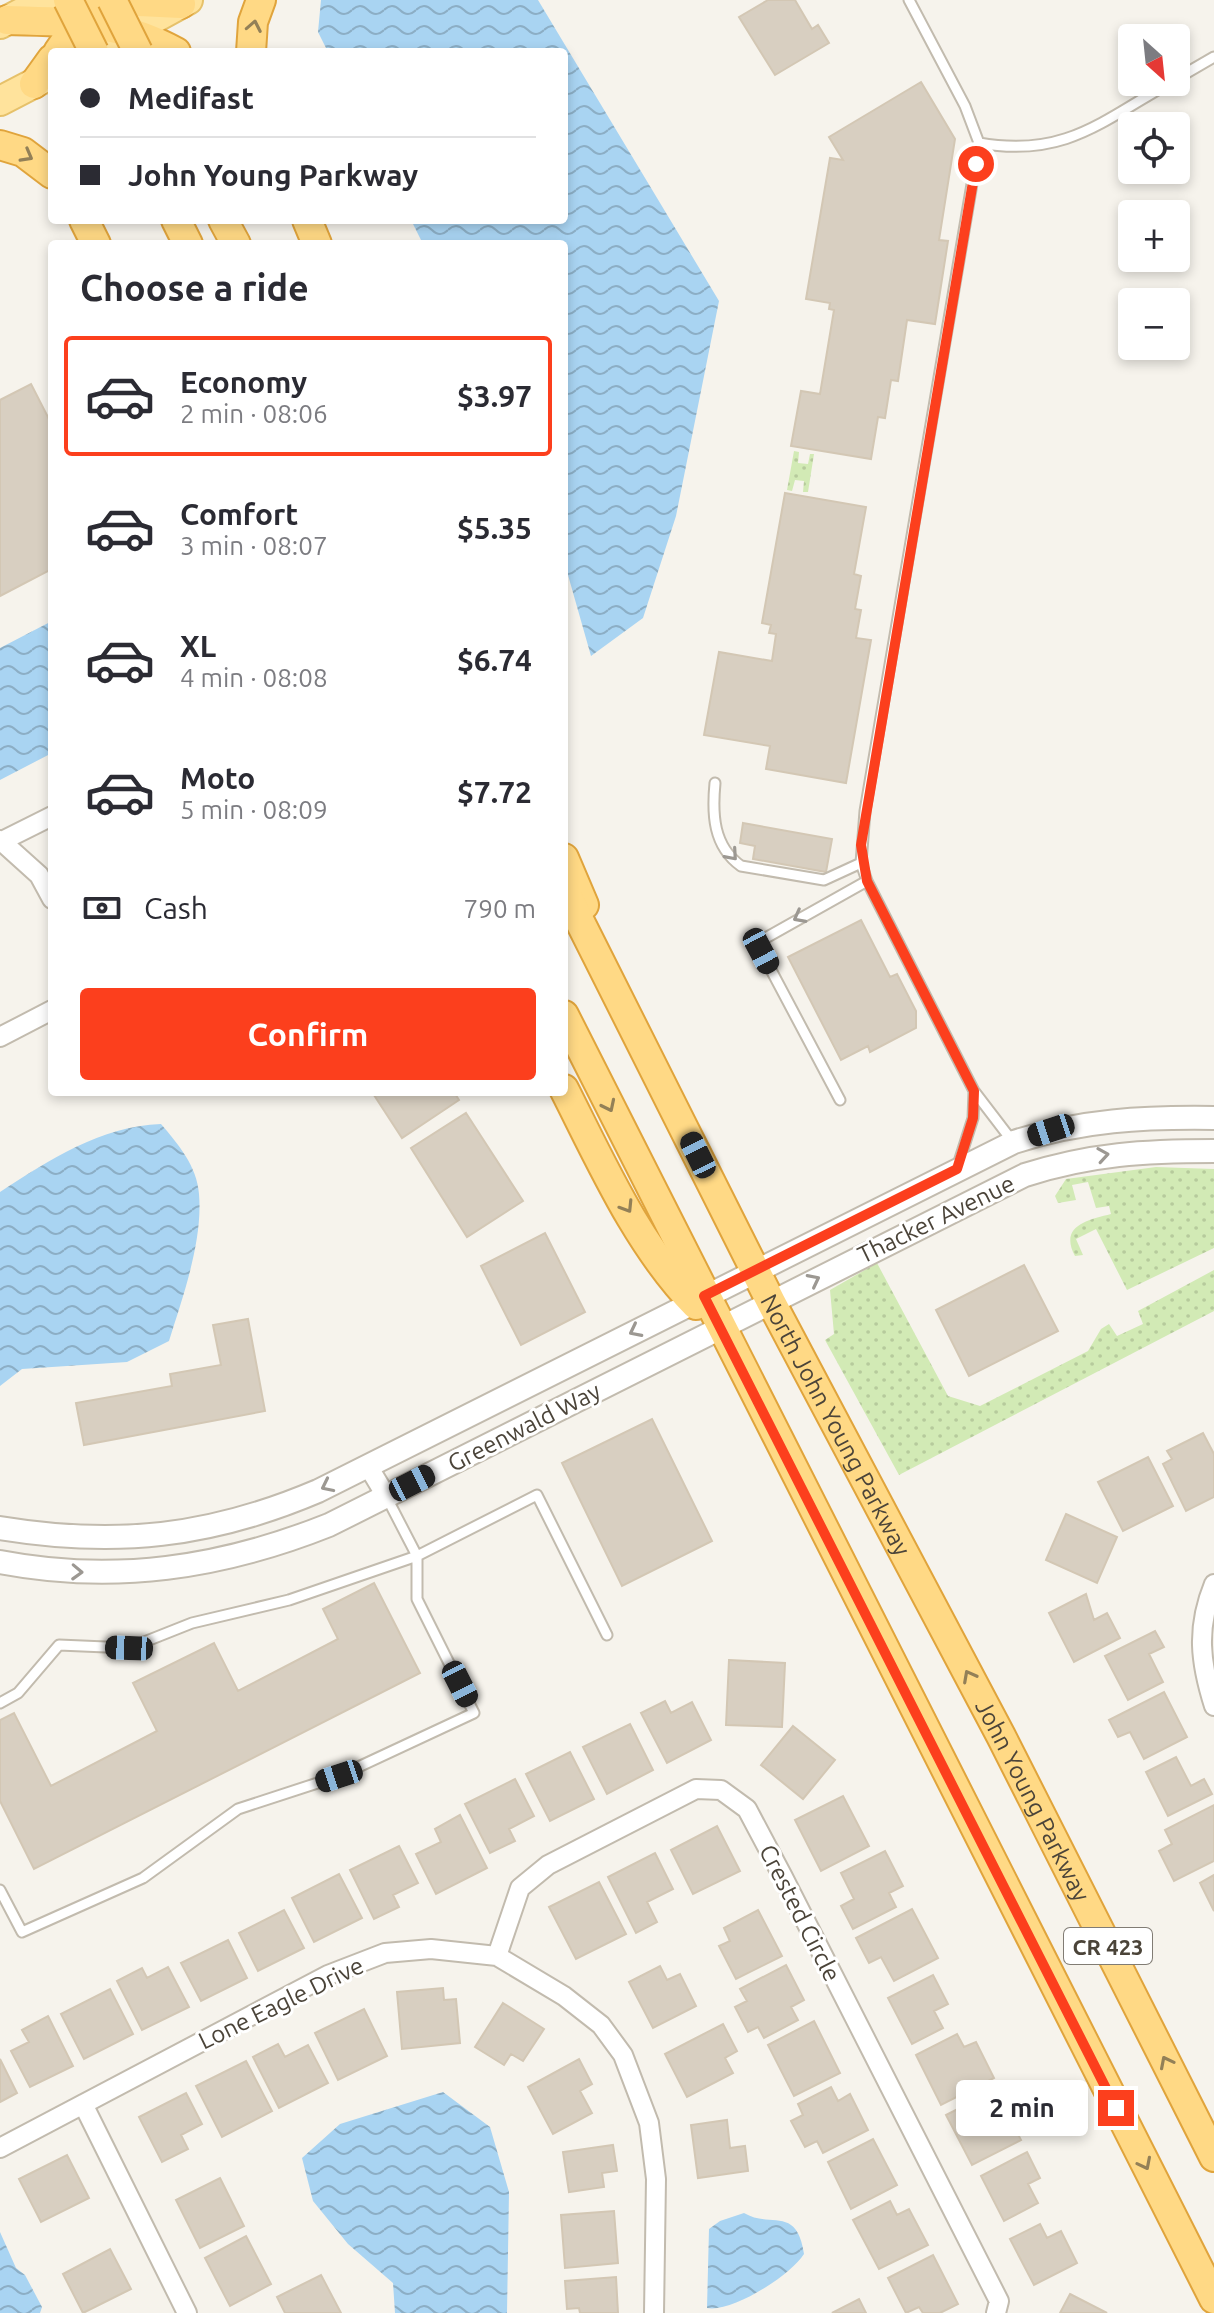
<!DOCTYPE html>
<meta charset="utf-8">
<style>
body{margin:0;font-family:Ubuntu,sans-serif;background:#f2f2f3;color:#2b2b33;height:100vh;display:flex;flex-direction:column;font-size:30px;white-space:nowrap}
*{box-sizing:border-box;margin:0}
p{font-size:26px;color:#7c7c81}
.icon{flex:none;width:44px;height:44px;fill:none;stroke:currentColor;stroke-width:2;stroke-linecap:round;stroke-linejoin:round}
.map{position:relative;flex:1;overflow:hidden}
.panel{position:absolute;left:48px;top:240px;width:520px;height:856px;display:flex;flex-direction:column;background:#fff;border-radius:8px;box-shadow:0 4px 12px #0003}
.panel>*{flex:none}
.guide{position:absolute;left:48px;top:48px;width:520px;height:176px;border-radius:8px;box-shadow:0 4px 12px #0003;display:grid;align-content:center;height:176px;padding:0 32px;background:#fff}
.needle{width:52px;rotate:153deg}
.controls{position:absolute;left:1118px;top:24px;display:grid;gap:16px}
.controls a{display:grid;place-items:center;width:72px;height:72px;border-radius:8px;background:#fff;box-shadow:0 4px 12px #0003;font-size:40px}
.end{position:absolute;width:36px;height:36px;margin:-18px;border:10px solid #fc3f1d;background:#fff;box-shadow:0 0 0 4px #fff}
.from{border-radius:50%}
.bubble{position:absolute;height:56px;border-radius:8px;background:#fff;box-shadow:0 4px 12px #0003;font-size:26px;font-weight:700;line-height:56px;text-align:center}
.car{position:absolute;width:24px;height:48px;margin:-24px -12px;border-radius:10px;box-shadow:0 0 6px 2px #0007;background:linear-gradient(#222 24%,#8ab4d8 0 40%,#222 0 76%,#8ab4d8 0 86%,#222 0)}
.guide b{display:flex;align-items:center;gap:28px;height:76px;font-size:30px}
.guide b+b{border-top:2px solid #e1e1e2}
.guide i{width:20px;height:20px;background:#2b2b33}
ul{padding:0;list-style:none}
li{display:flex;align-items:center;gap:24px;height:120px;margin:0 16px 12px;padding:0 16px;border:4px solid transparent;border-radius:8px}
li div{flex:1}
li b{display:block;font-size:30px}
li em{font-style:normal;font-weight:700}
li.on{border-color:#fc3f1d}
li>.icon{width:72px;height:72px;stroke-width:1.5}
h2{padding:0 32px;font-size:36px;line-height:96px}
.pay{display:flex;align-items:center;gap:20px;height:88px;padding:0 32px;font-size:30px}
.pay p{margin-inline-start:auto}
.button{display:flex;gap:16px;margin-top:auto;padding:16px 32px}
.button a{flex:1;height:92px;border-radius:8px;background:#fc3f1d;color:#fff;font-size:32px;font-weight:700;line-height:92px;text-align:center}
.map>svg:first-child{display:block}
.grass{fill:url(#grass-dots)}
.water{fill:url(#water-waves)}
.building{fill:#d8cfc1;stroke:#d3c7b4;stroke-width:2}
.lines{fill:none;stroke-linecap:round;stroke-linejoin:round}
.service-casing{stroke:#c2bbae;stroke-width:13}
.minor-casing{stroke:#c2bbae;stroke-width:22}
.tertiary-casing{stroke:#c2bbae;stroke-width:26}
.primary-casing{stroke:#e6c16a;stroke-width:32}
.trunk-casing{stroke:#e0a43c;stroke-width:32}
.service{stroke:#fff;stroke-width:9}
.minor{stroke:#fff;stroke-width:18}
.tertiary{stroke:#fff;stroke-width:22}
.primary{stroke:#ffe39c;stroke-width:28}
.trunk{stroke:#ffd985;stroke-width:28}
.trunk-bridge-casing{stroke:#e0a43c;stroke-width:32;stroke-linecap:butt}
.trunk-bridge{stroke:#ffd985;stroke-width:28}
.oneway{stroke:#938057}
.oneway2{stroke:#9c9892}
.route{stroke:#fc3f1d;stroke-width:10}
.labels{text-anchor:middle;dominant-baseline:central;stroke-width:6;stroke-linejoin:round;paint-order:stroke}
.shield{fill:#fff;stroke:#817c74;stroke-width:2}
.shield-label{font-size:22px;font-weight:bold;fill:#4b4439}
.street-label{font-size:24px;fill:#4b4439;stroke:#fff}
</style>
<div class="map">
<svg width="1214" height="2313" viewBox="0 0 1214 2313">
<defs>
<pattern id="grass-dots" width="8" height="8" patternUnits="userSpaceOnUse" patternTransform="scale(2)"><rect width="8" height="8" fill="#d2eab5"/><path d="M2 2h.1M6 6h.1" fill="none" stroke="#b6ca9c" stroke-width="1.8" stroke-linecap="round"/></pattern>
<pattern id="water-waves" width="16" height="10" patternUnits="userSpaceOnUse" patternTransform="scale(2)"><rect width="16" height="10" fill="#a9d4f2"/><path d="M0 5q4-4 8 0t8 0" fill="none" stroke="#8caec5"/></pattern>
</defs>
<rect width="100%" height="100%" fill="#f6f3ec"/>
<path class="grass" d="M794 451 799 452 798 463 808 464 810 454H814L808 492H803L804 481 795 480 792 491 787 490Z
M1156 1167 1214 1169V1248L1127 1290 1096 1229 1076 1239 1083 1255 1075 1256C1059 1226 1087 1220 1111 1214L1109 1206 1096 1208 1088 1182 1072 1185 1076 1200 1058 1203 1055 1196 1066 1179Z
M877 1263 948 1396 980 1406 1088 1351 1101 1329 1109 1324 1117 1336 1143 1324 1138 1311 1214 1270V1311L899 1475 825 1340 834 1334 830 1290Z"/>
<path class="water" d="M321 0H538L719 301 676 516 643 618 591 656 564 561V244H423L411 220H564V52H328L318 32Z
M52 621V753L0 780V648Z
M161 1124C178 1144 197 1166 199 1194 203 1241 183 1296 169 1341L127 1362 22 1369 0 1386V1192C49 1160 101 1126 161 1124Z
M443 2092 490 2127 509 2192 507 2313H395L393 2283 348 2244 313 2201 302 2158 340 2124Z
M744 2213C771 2229 797 2205 804 2254 791 2275 732 2313 707 2308L709 2229 720 2221Z
M0 2232 16 2268 25 2275 42 2307 40 2313H0Z"/>
<path class="building" d="M768 0H795L812 29 818 25 829 43 775 75 739 17Z
M921 82 955 139 939 240 948 241 935 324 907 320 898 381 891 380 885 418 878 417 871 459 791 446 801 391 820 394 834 310 829 309 830 303 806 299 830 158 843 160 829 137Z
M31 384 52 425V569L0 596V400Z
M785 493 866 507 854 574 861 576 855 609 861 610 856 638 871 640 846 783 766 769 770 746 704 735 719 652 772 661 776 634 769 633 771 625 762 623Z
M743 823 832 839 826 872 753 859 755 846 740 843Z
M861 920 890 977 897 974 916 1011V1028L870 1052 868 1046 841 1060 788 957Z
M372 1092H454L459 1100 402 1138Z
M466 1113 523 1201 467 1237 411 1148Z
M545 1233 585 1312 521 1345 481 1266Z
M1024 1265 1058 1331 969 1376 936 1310Z
M248 1319 265 1411 84 1445 76 1403 172 1386 170 1374 221 1365 213 1325Z
M652 1419 712 1541 622 1586 562 1463Z
M1203 1433 1214 1454V1497L1186 1511 1163 1464 1172 1459 1167 1451Z
M1148 1457 1173 1506 1123 1531 1098 1482Z
M1066 1514 1117 1537 1097 1583 1046 1560Z
M374 1583 420 1673 34 1869 0 1801V1720L14 1713 51 1786 157 1731 133 1683 214 1643 238 1691 338 1639 323 1609Z
M1086 1594 1094 1620 1107 1613 1120 1638 1074 1662 1049 1613Z
M1155 1631 1164 1647 1149 1654 1163 1682 1128 1700 1105 1656Z
M729 1660 785 1663 782 1727 726 1725Z
M1164 1692 1187 1737 1144 1759 1130 1732 1118 1737 1109 1720Z
M665 1701 671 1713 692 1702 711 1740 667 1763 641 1713Z
M630 1724 653 1770 607 1794 583 1747Z
M793 1726 835 1760 803 1799 761 1765Z
M570 1752 594 1799 550 1821 526 1774Z
M1176 1757 1191 1786 1204 1779 1212 1794 1168 1816 1146 1772Z
M515 1779 534 1816 509 1829 515 1841 490 1853 465 1804Z
M843 1796 869 1846 821 1871 795 1820Z
M1214 1805V1861L1174 1881 1159 1851 1172 1844 1165 1830Z
M460 1815 487 1868 436 1894 416 1854 441 1842 435 1829Z
M717 1826 740 1871 693 1894 671 1850Z
M399 1846 418 1883 393 1895 399 1907 374 1919 350 1870Z
M885 1851 903 1886 889 1893 896 1907 853 1929 841 1906 854 1899 841 1873Z
M655 1853 673 1889 647 1902 657 1922 636 1933 608 1877Z
M339 1874 362 1918 314 1942 292 1898Z
M1214 1875V1911L1200 1883Z
M599 1882 626 1934 576 1959 549 1907Z
M912 1909 938 1958 894 1981 881 1957 869 1963 856 1938Z
M284 1910 304 1948 258 1971 239 1933Z
M758 1910 782 1956 736 1979 719 1946 730 1941 724 1928Z
M228 1940 247 1978 201 2001 181 1963Z
M786 1965 804 2000 791 2007 798 2020 764 2038 758 2027 748 2032 735 2007 747 2001 740 1989Z
M660 1966 667 1980 680 1974 696 2006 653 2028 629 1982Z
M168 1967 189 2007 142 2030 117 1981 142 1968 147 1978Z
M933 1975 948 2004 934 2011 943 2028 912 2044 888 1998Z
M443 1988 444 2000 456 1999 460 2043 402 2049 397 1992Z
M110 1989 133 2034 84 2059 61 2014Z
M503 2003 544 2029 523 2061 511 2054 504 2065 475 2047Z
M364 2009 387 2056 338 2080 315 2033Z
M48 2016 73 2066 30 2087 11 2051 29 2042 22 2030Z
M814 2021 840 2073 794 2096 768 2045Z
M723 2024 737 2051 725 2058 733 2073 687 2097 665 2054Z
M957 2034 964 2047 976 2042 994 2078 941 2105 916 2055Z
M278 2044 285 2057 308 2045 328 2083 279 2108 253 2057Z
M0 2059 17 2093 0 2102Z
M579 2059 592 2084 580 2091 592 2113 553 2134 528 2087Z
M246 2061 272 2111 222 2137 196 2086Z
M831 2087 838 2101 850 2094 868 2130 823 2153 817 2141 805 2147 791 2121 803 2115 798 2104Z
M995 2090 1021 2140 972 2165 946 2115Z
M186 2093 202 2124 181 2135 188 2149 162 2162 139 2117Z
M727 2120 730 2148 745 2146 748 2171 698 2178 691 2125Z
M873 2139 897 2185 851 2209 828 2162Z
M613 2145 617 2171 602 2173 604 2187 569 2192 563 2152Z
M1027 2152 1040 2178 1028 2184 1038 2203 1004 2221 981 2176Z
M67 2155 89 2198 41 2222 19 2179Z
M220 2178 244 2226 200 2248 176 2200Z
M890 2201 897 2215 909 2209 928 2245 879 2269 853 2220Z
M614 2211 618 2263 565 2268 561 2215Z
M1040 2224 1047 2238 1061 2231 1077 2263 1034 2285 1010 2239Z
M246 2236 271 2284 230 2306 205 2258Z
M110 2249 131 2289 83 2313 63 2274Z
M933 2255 958 2304 940 2313H923L919 2307 906 2313 888 2278Z
M321 2275 341 2313H285L277 2297Z
M616 2277 618 2313H580L579 2308 567 2309 565 2281Z
M1070 2294 1107 2313H1060Z
M859 2299 866 2313H832Z"/>
<g class="lines">
<g class="service-casing">
<path id="service" d="M909 0 965 106 979 143 865 811 861 863 867 881 974 1091 1013 1142
M1176 79 1214 57
M979 143C1064 158 1101 122 1171 82
M715 783C712 814 713 846 741 866L824 880 861 863
M840 1100 761 951 762 940 867 881
M958 1165 973 1118 974 1091
M0 1703 18 1693 59 1645 129 1648 192 1623 289 1600 417 1556 537 1495 607 1635
M0 1890 22 1932 143 1878 238 1809 339 1776 474 1713 417 1599V1556L387 1498"/>
</g>
<g class="minor-casing">
<path id="minor" d="M0 840 39 875 52 899
M2 841 52 816
M0 1037 52 1010
M368 1466 386 1496
M1214 1584C1196 1628 1200 1662 1214 1706
M497 1956 520 1888 548 1865 696 1789 721 1790 747 1809 783 1877 999 2301 996 2313
M83 2104 187 2313
M0 2148 328 1975 385 1953 431 1949 497 1956 564 1996 601 2025 623 2055 649 2123 656 2179 654 2313"/>
</g>
<g class="tertiary-casing">
<path id="tertiary" d="M0 1528C116 1547 210 1537 318 1491L1014 1142C1081 1120 1144 1117 1214 1118
M0 1562C114 1584 221 1568 329 1525L1025 1175C1091 1154 1145 1151 1214 1151"/>
</g>
<g class="primary-casing">
<path id="primary" d="M0 24 46 0
M93 52 188 0
M0 101 52 74"/>
</g>
<g class="trunk-casing">
<g id="trunk">
<path d="M98 0 181 4"/>
<path d="M7 20C70 22 119 20 176 52"/>
<path d="M58 52 87 10"/>
<path d="M251 52 253 22 261 0"/>
<path d="M34 84 52 59"/>
<path d="M0 145 23 152 52 174"/>
<path d="M84 220 96 244"/>
<path d="M176 220 188 244"/>
<path d="M223 220 236 244"/>
<path d="M307 220 317 244"/>
<path d="M564 858 584 905"/>
<path id="s1" d="M564 890 771 1302 1001 1736 1214 2157"/>
<path d="M564 1015 1214 2299"/>
<path d="M564 1089C601 1162 638 1246 696 1305"/>
</g>
</g>
<use href="#service" class="service"/>
<use href="#minor" class="minor"/>
<use href="#tertiary" class="tertiary"/>
<use href="#primary" class="primary"/>
<use href="#trunk" class="trunk"/>
<g class="trunk-bridge-casing">
<path id="trunk-bridge" d="M68 0 94 52
M112 0 138 52"/>
</g>
<use href="#trunk-bridge" class="trunk-bridge"/>
</g>
<defs><path id="oneway-chevron" d="M-2-3.5L2.5 0L-2 3.5" fill="none" stroke-width="1.6" stroke-linecap="round" stroke-linejoin="round" transform="scale(2)"/></defs>
<g class="oneway">
<use href="#oneway-chevron" transform="translate(254 26) rotate(-79)"/>
<use href="#oneway-chevron" transform="translate(27 156) rotate(29)"/>
<use href="#oneway-chevron" transform="translate(609 1106) rotate(64)"/>
<use href="#oneway-chevron" transform="translate(627 1207) rotate(58)"/>
<use href="#oneway-chevron" transform="translate(969 1676) rotate(-118)"/>
<use href="#oneway-chevron" transform="translate(1166 2062) rotate(-117)"/>
<use href="#oneway-chevron" transform="translate(1145 2164) rotate(63)"/>
</g>
<g class="oneway2">
<use href="#oneway-chevron" transform="translate(732 855) rotate(49)"/>
<use href="#oneway-chevron" transform="translate(799 917) rotate(152)"/>
<use href="#oneway-chevron" transform="translate(1103 1155) rotate(-9)"/>
<use href="#oneway-chevron" transform="translate(814 1280) rotate(-27)"/>
<use href="#oneway-chevron" transform="translate(635 1331) rotate(153)"/>
<use href="#oneway-chevron" transform="translate(327 1486) rotate(154)"/>
<use href="#oneway-chevron" transform="translate(77 1572) rotate(2)"/>
</g>
<g class="lines">
<path class="route" d="M976 164 861 845 867 881 974 1091 973 1118 957 1169 704 1296 1116 2108"/>
</g>
<g class="labels">
<rect class="shield" x="1064" y="1928" width="88" height="36" rx="6"/>
<g class="shield-label">
<text x="1108" y="1946">CR 423</text>
</g>
<g class="street-label">
<text transform="translate(936 1219) rotate(-26)">Thacker Avenue</text>
<text stroke="none"><textPath href="#s1" startOffset="600">North John Young Parkway</textPath></text>
<text transform="translate(524 1427) rotate(-27)">Greenwald Way</text>
<text stroke="none"><textPath href="#s1" startOffset="1024">John Young Parkway</textPath></text>
<text transform="translate(800 1913) rotate(63)">Crested Circle</text>
<text transform="translate(281 2003) rotate(-26)">Lone Eagle Drive</text>
</g>
</g>
</svg>
<div class="controls">
<a><svg class="needle" viewBox="-14 -14 28 28"><path d="M0-13l5 13h-10z" fill="#e53935"/><path d="M0 13l5-13h-10z" fill="#7c7c81"/></svg></a>
<a><svg class="icon" aria-label="locate" viewBox="0 0 24 24"><circle cx="12" cy="12" r="6"/><path d="M12 2v4M12 18v4M2 12h4M18 12h4"/></svg></a>
<a>+</a>
<a>−</a>
</div>
<i class="end from" style="left:976px;top:164px"></i>
<i class="end" style="left:1116px;top:2108px"></i>
<div class="bubble" style="left:956px;top:2080px;width:132px">2 min</div>
<i class="car" style="left:761px;top:951px;rotate:152deg"></i>
<i class="car" style="left:1051px;top:1130px;rotate:252deg"></i>
<i class="car" style="left:698px;top:1155px;rotate:334deg"></i>
<i class="car" style="left:412px;top:1483px;rotate:63deg"></i>
<i class="car" style="left:129px;top:1648px;rotate:272deg"></i>
<i class="car" style="left:460px;top:1684px;rotate:153deg"></i>
<i class="car" style="left:339px;top:1776px;rotate:252deg"></i>
<div class="guide">
<b><i class="from"></i>Medifast</b>
<b><i></i>John Young Parkway</b>
</div>
<section class="panel">
<h2>Choose a ride</h2>
<ul>
<li class="on"><svg class="icon" aria-label="car" viewBox="0 0 24 24"><path d="M5 17H2v-5l4-1 3-4h7l3 4 3 1v5h-3M9 17h6M6 11h13"/><circle cx="7" cy="17" r="2"/><circle cx="17" cy="17" r="2"/></svg><div><b>Economy</b><p>2 min · 08:06</p></div><em>$3.97</em></li>
<li><svg class="icon" aria-label="car" viewBox="0 0 24 24"><path d="M5 17H2v-5l4-1 3-4h7l3 4 3 1v5h-3M9 17h6M6 11h13"/><circle cx="7" cy="17" r="2"/><circle cx="17" cy="17" r="2"/></svg><div><b>Comfort</b><p>3 min · 08:07</p></div><em>$5.35</em></li>
<li><svg class="icon" aria-label="car" viewBox="0 0 24 24"><path d="M5 17H2v-5l4-1 3-4h7l3 4 3 1v5h-3M9 17h6M6 11h13"/><circle cx="7" cy="17" r="2"/><circle cx="17" cy="17" r="2"/></svg><div><b>XL</b><p>4 min · 08:08</p></div><em>$6.74</em></li>
<li><svg class="icon" aria-label="car" viewBox="0 0 24 24"><path d="M5 17H2v-5l4-1 3-4h7l3 4 3 1v5h-3M9 17h6M6 11h13"/><circle cx="7" cy="17" r="2"/><circle cx="17" cy="17" r="2"/></svg><div><b>Moto</b><p>5 min · 08:09</p></div><em>$7.72</em></li>
</ul>
<div class="pay"><svg class="icon" aria-label="cash" viewBox="0 0 24 24"><path d="M3 7h18v10H3z"/><circle cx="12" cy="12" r="2"/></svg>Cash<p>790 m</p></div>
<div class="button"><a>Confirm</a></div>
</section>
</div>
